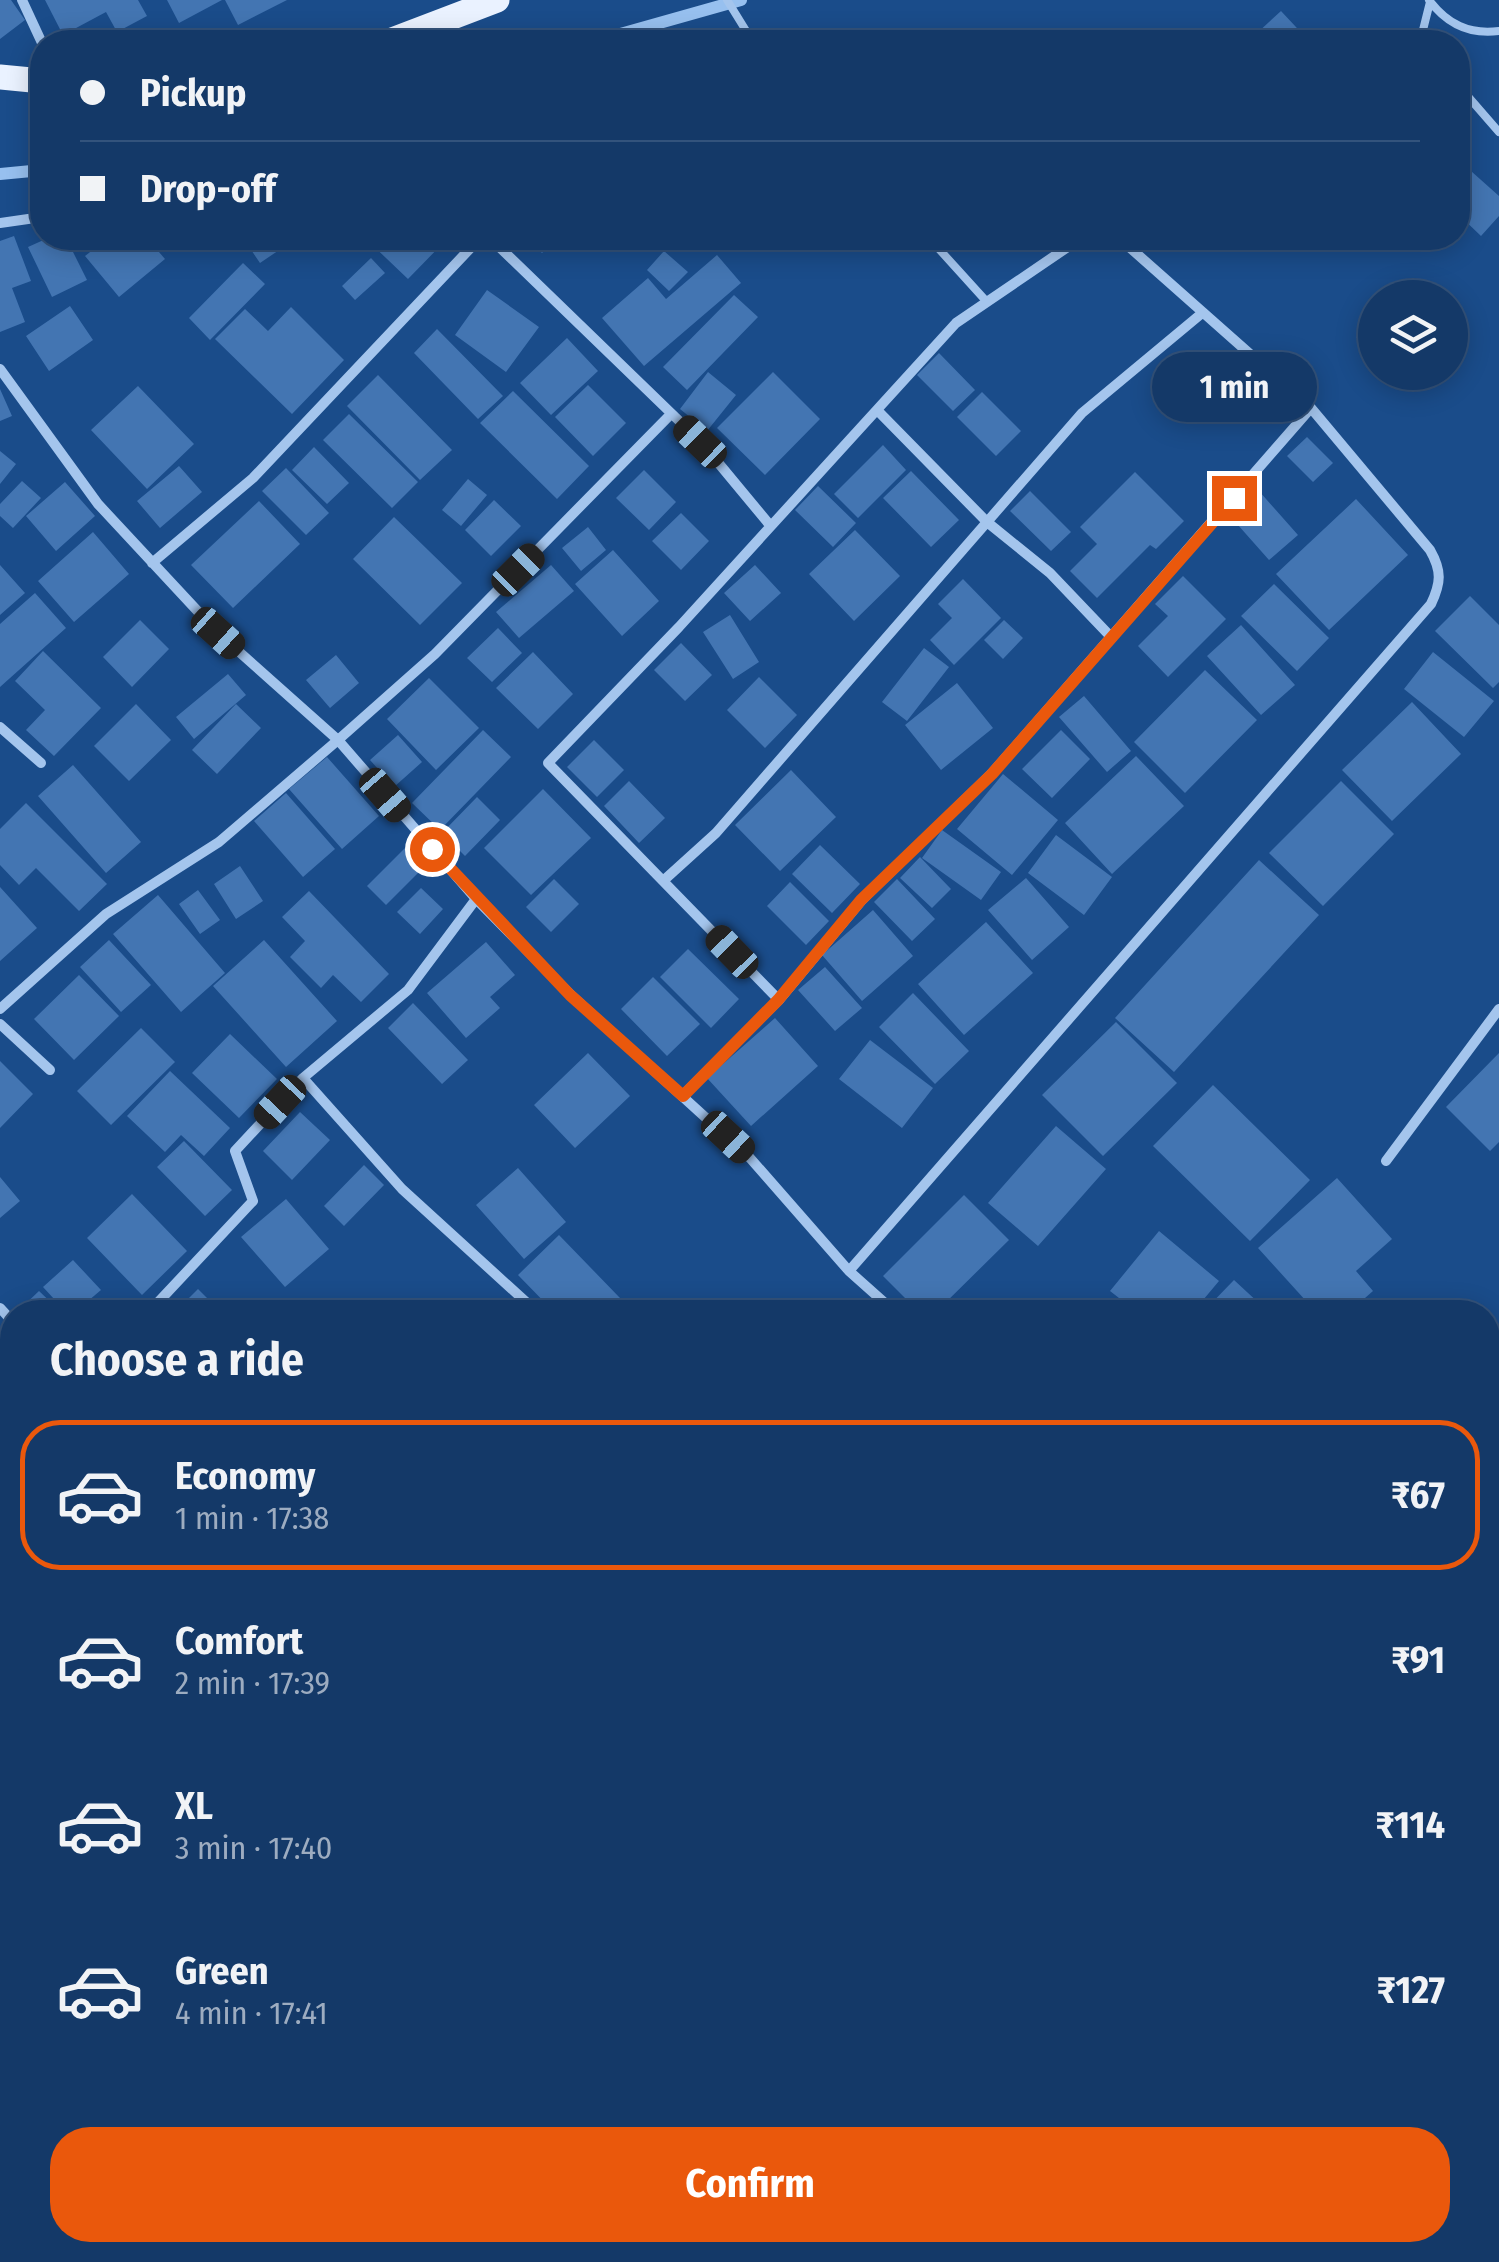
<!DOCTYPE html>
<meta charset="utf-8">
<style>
body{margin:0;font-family:"Fira Sans Condensed",sans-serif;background:#214471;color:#f1f3f6;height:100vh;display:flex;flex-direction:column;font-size:38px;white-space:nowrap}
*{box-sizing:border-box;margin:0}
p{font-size:32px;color:#9dacc0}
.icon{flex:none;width:55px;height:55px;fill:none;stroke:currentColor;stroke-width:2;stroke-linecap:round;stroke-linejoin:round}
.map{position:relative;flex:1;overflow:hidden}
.sheet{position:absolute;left:0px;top:1300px;width:1500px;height:962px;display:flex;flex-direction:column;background:#143968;border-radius:40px 40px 0 0;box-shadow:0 5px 25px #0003,0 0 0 2px #33537c}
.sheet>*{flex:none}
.banner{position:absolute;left:30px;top:30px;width:1440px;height:220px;border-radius:40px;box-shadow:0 5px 25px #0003,0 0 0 2px #33537c;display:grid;align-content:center;height:220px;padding:0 50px;background:#143968}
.controls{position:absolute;left:1358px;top:280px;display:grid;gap:20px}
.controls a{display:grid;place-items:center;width:110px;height:110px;border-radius:50%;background:#143968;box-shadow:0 5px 25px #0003,0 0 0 2px #33537c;font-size:50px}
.end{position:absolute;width:45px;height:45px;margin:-22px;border:12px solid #ea580c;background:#fff;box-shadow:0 0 0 5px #fff}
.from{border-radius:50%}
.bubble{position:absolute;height:70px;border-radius:35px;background:#143968;box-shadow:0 5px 25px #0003,0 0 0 2px #33537c;font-size:32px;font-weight:700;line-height:70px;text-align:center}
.car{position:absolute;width:30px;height:60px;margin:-30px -15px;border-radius:12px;box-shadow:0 0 8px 2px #0007;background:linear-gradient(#222 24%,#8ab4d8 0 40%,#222 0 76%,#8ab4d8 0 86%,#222 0)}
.banner b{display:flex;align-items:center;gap:35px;height:95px;font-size:38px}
.banner b+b{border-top:2px solid #33537c}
.banner i{width:25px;height:25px;background:#f1f3f6}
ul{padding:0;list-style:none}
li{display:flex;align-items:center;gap:30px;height:150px;margin:0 20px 15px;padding:0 30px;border:5px solid transparent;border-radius:40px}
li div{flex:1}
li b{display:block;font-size:38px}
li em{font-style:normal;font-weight:700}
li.current{border-color:#ea580c}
li>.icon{width:90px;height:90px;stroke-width:1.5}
h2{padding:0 50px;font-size:45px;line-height:120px}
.action{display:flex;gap:20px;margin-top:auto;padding:20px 50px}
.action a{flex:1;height:115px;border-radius:40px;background:#ea580c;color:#fff;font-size:40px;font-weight:700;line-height:115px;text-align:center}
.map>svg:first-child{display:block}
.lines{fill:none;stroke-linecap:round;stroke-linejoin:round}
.stream{stroke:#97c0ef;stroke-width:12}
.building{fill:#4375b2}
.service{stroke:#a4c5ed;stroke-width:8}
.minor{stroke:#a4c5ed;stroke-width:10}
.primary{stroke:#eaf2ff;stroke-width:25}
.route{stroke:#ea580c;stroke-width:12}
</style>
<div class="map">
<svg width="1499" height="2262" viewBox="0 0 1499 2262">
<rect width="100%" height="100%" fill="#1a4c8a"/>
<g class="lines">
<path class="stream" d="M592 42 741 0
M0 174 42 170"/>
</g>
<path class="building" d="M0 0H11L25 20 0 39Z
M45 0H138L147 16 117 32 106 12 63 35Z
M167 0H222L179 23Z
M225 0H287L238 25Z
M1281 11 1310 42H1264L1256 34Z
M1462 163 1499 196V216L1481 236 1458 214V168Z
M14 236 31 281 12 288 25 322 0 332V241Z
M48 238H66L87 280 52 297 28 247Z
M108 238H147L165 259 119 297 85 256Z
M243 238H297L260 263Z
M365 238H448L408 279Z
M527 238H557L542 253Z
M664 251 688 272 669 291 647 270Z
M717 255 741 283 644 366 602 318 648 278 666 299Z
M371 258 385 273 355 300 342 286Z
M243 263 265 284 210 340 189 318Z
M1427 284 1439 295 1436 298H1413Z
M487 290 539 327 506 372 455 335Z
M734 295 758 317 687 390 663 367Z
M70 306 93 340 49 371 26 336Z
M291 307 344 360 292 414 215 339 245 309 268 331Z
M1375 320V350L1371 354 1356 337Z
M437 329 503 396 478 419 414 353Z
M567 338 598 371 551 415 520 383Z
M939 353 975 390 953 411 917 375Z
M708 372 736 395 707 431 680 409Z
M773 372 820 419 765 475 717 428Z
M378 375 452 450 420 480 347 406Z
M588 385 626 423 593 456 555 417Z
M138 386 194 444 147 489 91 430Z
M0 389 12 416 0 421Z
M513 391 589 466 557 499 480 423Z
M982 392 1021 431 996 456 957 417Z
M349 414 418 482 392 508 323 440Z
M1307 437 1333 463 1313 482 1287 456Z
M883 445 906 470 858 518 834 494Z
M314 447 349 483 327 504 292 470Z
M0 451 16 464 0 484Z
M179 466 202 492 160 528 137 501Z
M286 468 329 513 306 535 262 491Z
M644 470 676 502 649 530 616 498Z
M911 471 959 520 931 547 883 498Z
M1135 472 1184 521 1156 549 1150 545 1097 598 1070 571 1097 544 1080 527Z
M468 479 487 495 461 526 442 510Z
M22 481 41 498 13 528 0 516V504Z
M65 482 95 516 56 551 26 516Z
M818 486 856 523 833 547 795 510Z
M1030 491 1071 532 1051 551 1010 511Z
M1259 491 1298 535 1269 560 1230 516Z
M1356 499 1408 555 1329 630 1276 574Z
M494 500 521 526 491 556 465 530Z
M259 501 300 544 233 608 191 565Z
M681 513 709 541 681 570 652 541Z
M394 517 462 583 420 625 353 559Z
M588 527 606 550 581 571 562 548Z
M855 530 900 576 854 621 809 574Z
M93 532 129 574 74 622 38 581Z
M613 550 659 601 622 636 575 584Z
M0 565 25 593 0 615Z
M551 565 574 591 519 638 496 612Z
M755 565 781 593 750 621 724 593Z
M1183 576 1226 619 1168 677 1138 646 1168 616 1155 604Z
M963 579 1001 618 954 665 930 640 952 618 938 604Z
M1274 584 1329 638 1297 671 1241 616Z
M35 593 66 628 0 687V624Z
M1470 596 1499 625V682L1493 688 1435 631Z
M730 615 759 662 733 679 703 632Z
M140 620 169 649 132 687 103 657Z
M1004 620 1023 638 1003 659 984 640Z
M1241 625 1295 685 1261 715 1207 656Z
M498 628 522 653 492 682 467 658Z
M681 643 712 675 685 701 654 670Z
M924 648 949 667 907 721 882 702Z
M43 651 101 708 54 756 26 730 45 710 15 681Z
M533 652 573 694 538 729 496 688Z
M1433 652 1494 701 1464 737 1404 689Z
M336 655 359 683 330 708 306 680Z
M1205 670 1257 720 1185 793 1134 742Z
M228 674 246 695 194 739 176 717Z
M759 677 797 715 765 748 727 710Z
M429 678 479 728 436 770 387 719Z
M957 683 993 728 941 770 905 725Z
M1084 696 1131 751 1107 772 1059 717Z
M1412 702 1461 754 1392 821 1342 770Z
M136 704 171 740 129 781 94 746Z
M236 704 261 728 217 774 192 750Z
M483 730 511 757 440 830 412 803Z
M1061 730 1090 759 1052 798 1022 769Z
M398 735 422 762 394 787 370 760Z
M594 740 624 770 597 797 567 767Z
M1136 756 1184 806 1112 874 1065 823Z
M327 757 379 816 342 849 289 789Z
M73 765 141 842 106 873 38 796Z
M791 770 836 817 780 871 735 825Z
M1003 774 1058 820 1012 875 957 829Z
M629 781 665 818 639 843 604 806Z
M1341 781 1394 834 1323 906 1269 853Z
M543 789 591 838 531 895 484 848Z
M286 793 335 849 303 877 254 821Z
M477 797 500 820 465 856 442 833Z
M26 803 107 884 79 911 36 868 19 885 0 865V829Z
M942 830 1001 872 981 900 922 858Z
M1056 835 1112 877 1084 915 1028 873Z
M820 845 860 884 832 913 792 874Z
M407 846 426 865 386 905 367 886Z
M920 857 951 889 932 908 900 878Z
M1259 860 1319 915 1174 1072 1115 1018Z
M240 866 263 901 236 919 214 884Z
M1026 878 1069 927 1032 960 988 910Z
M554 879 579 904 551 932 526 907Z
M897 879 935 919 912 941 874 902Z
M790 882 829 921 806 945 767 906Z
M0 887 37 928 0 961Z
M421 888 443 909 420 934 397 912Z
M198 890 220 920 200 934 179 904Z
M309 891 389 974 361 1002 333 975 321 988 290 957 305 941 282 917Z
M158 895 225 973 181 1012 113 934Z
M873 910 913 956 862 1001 822 955Z
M986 922 1033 973 964 1035 918 984Z
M109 940 151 985 121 1012 80 967Z
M264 940 337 1021 286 1067 213 986Z
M486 942 515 975 490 997 500 1008 466 1038 427 993Z
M688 949 739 999 711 1028 660 977Z
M825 967 862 1008 835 1031 798 990Z
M79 975 119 1016 74 1060 34 1019Z
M653 977 700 1024 667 1056 621 1009Z
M913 993 969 1051 935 1084 879 1027Z
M413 1003 468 1060 442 1084 388 1028Z
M775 1018 818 1066 751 1126 707 1078Z
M1116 1022 1177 1083 1103 1156 1042 1095Z
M141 1028 175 1062 111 1125 77 1091Z
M230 1034 277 1079 239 1118 192 1073Z
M870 1040 933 1088 902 1128 839 1079Z
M588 1053 630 1096 575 1148 534 1105Z
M1499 1053V1142L1490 1151 1446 1107Z
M0 1061 33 1094 0 1128Z
M170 1071 230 1128 204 1156 181 1135 165 1152 127 1116Z
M1213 1085 1310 1180 1250 1241 1153 1146Z
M300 1112 330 1140 292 1180 263 1151Z
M1056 1126 1106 1169 1038 1246 988 1203Z
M184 1141 232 1190 205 1216 157 1167Z
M364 1165 384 1185 344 1226 324 1206Z
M518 1168 566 1222 524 1259 476 1205Z
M0 1177 20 1201 0 1218Z
M1337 1178 1392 1239 1356 1271 1373 1291 1349 1312H1316L1258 1248Z
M132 1194 187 1251 142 1295 87 1238Z
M964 1195 1009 1240 936 1312H919L883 1276Z
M286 1199 329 1249 285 1287 241 1237Z
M1159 1231 1219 1281 1193 1312H1137L1110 1291Z
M559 1235 620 1298 605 1312H554L518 1275Z
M73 1260 101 1290 75 1312H66L43 1287Z
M1234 1280 1261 1305 1254 1312H1203Z
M198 1289 221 1312H175Z
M39 1291 61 1312H17Z
M0 1371 12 1382 0 1399Z
M12 1518V1573L0 1559V1529Z"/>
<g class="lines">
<path class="service" d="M727 0 753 42
M1429 0C1447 24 1469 35 1499 31
M1420 42 1430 2
M1458 85 1499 132
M929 238 987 302"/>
<path class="minor" d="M22 0 42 43
M0 223 42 217
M490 238 701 442 769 524
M1081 238 956 323 679 627 548 763 779 1000 861 901 992 773 1311 408
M0 369 98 504 218 633 338 740 476 899 571 995 750 1158 849 1271 895 1312
M878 411 987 522 1050 573 1112 638
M152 563 253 478 480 238
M0 727 41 763
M663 881 716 833 1082 413 1201 314
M0 1009 106 914 219 842 338 740 435 654 671 414
M0 1024 50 1070
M303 1078 402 1189 537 1312
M683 1095 779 1000
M1386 1161 1499 1009
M849 1271 1431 604C1441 583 1442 571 1430 550L1311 408 1119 238
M0 1308 12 1321
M149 1312 253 1201 235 1151 303 1078 408 990 476 899
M0 1476 12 1461"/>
<path class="primary" d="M387 42 497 0
M0 77 42 81"/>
</g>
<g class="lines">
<path class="route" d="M432 849 570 995 683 1096 778 1000 861 900 992 774 1234 498"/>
</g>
</svg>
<div class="controls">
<a><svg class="icon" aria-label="layers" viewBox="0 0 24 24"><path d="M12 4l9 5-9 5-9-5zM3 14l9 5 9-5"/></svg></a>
</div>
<i class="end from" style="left:432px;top:849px"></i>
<i class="end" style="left:1234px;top:498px"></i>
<div class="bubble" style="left:1152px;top:352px;width:165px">1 min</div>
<i class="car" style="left:700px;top:442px;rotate:314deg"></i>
<i class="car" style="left:518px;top:570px;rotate:45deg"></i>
<i class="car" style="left:218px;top:633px;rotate:132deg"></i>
<i class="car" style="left:385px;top:795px;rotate:139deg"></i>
<i class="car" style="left:732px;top:952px;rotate:316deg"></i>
<i class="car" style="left:280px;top:1102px;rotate:223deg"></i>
<i class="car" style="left:728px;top:1137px;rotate:133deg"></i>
<div class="banner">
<b><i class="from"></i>Pickup</b>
<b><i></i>Drop-off</b>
</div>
<section class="sheet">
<h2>Choose a ride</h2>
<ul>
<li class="current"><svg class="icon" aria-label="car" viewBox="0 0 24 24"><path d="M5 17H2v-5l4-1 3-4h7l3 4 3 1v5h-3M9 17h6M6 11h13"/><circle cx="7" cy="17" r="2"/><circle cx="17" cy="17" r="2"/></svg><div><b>Economy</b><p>1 min · 17:38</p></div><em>₹67</em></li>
<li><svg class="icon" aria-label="car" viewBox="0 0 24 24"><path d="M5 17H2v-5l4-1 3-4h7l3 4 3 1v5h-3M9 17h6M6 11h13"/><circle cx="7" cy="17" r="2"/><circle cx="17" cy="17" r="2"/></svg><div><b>Comfort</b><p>2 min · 17:39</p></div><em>₹91</em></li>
<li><svg class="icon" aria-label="car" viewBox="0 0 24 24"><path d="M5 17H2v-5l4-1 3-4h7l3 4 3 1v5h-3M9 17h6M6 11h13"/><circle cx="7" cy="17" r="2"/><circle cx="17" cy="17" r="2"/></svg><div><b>XL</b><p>3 min · 17:40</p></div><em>₹114</em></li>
<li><svg class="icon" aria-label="car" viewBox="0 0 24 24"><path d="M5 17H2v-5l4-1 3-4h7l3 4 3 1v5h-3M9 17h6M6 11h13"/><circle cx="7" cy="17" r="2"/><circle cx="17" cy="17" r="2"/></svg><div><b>Green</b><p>4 min · 17:41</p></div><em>₹127</em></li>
</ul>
<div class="action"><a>Confirm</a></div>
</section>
</div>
